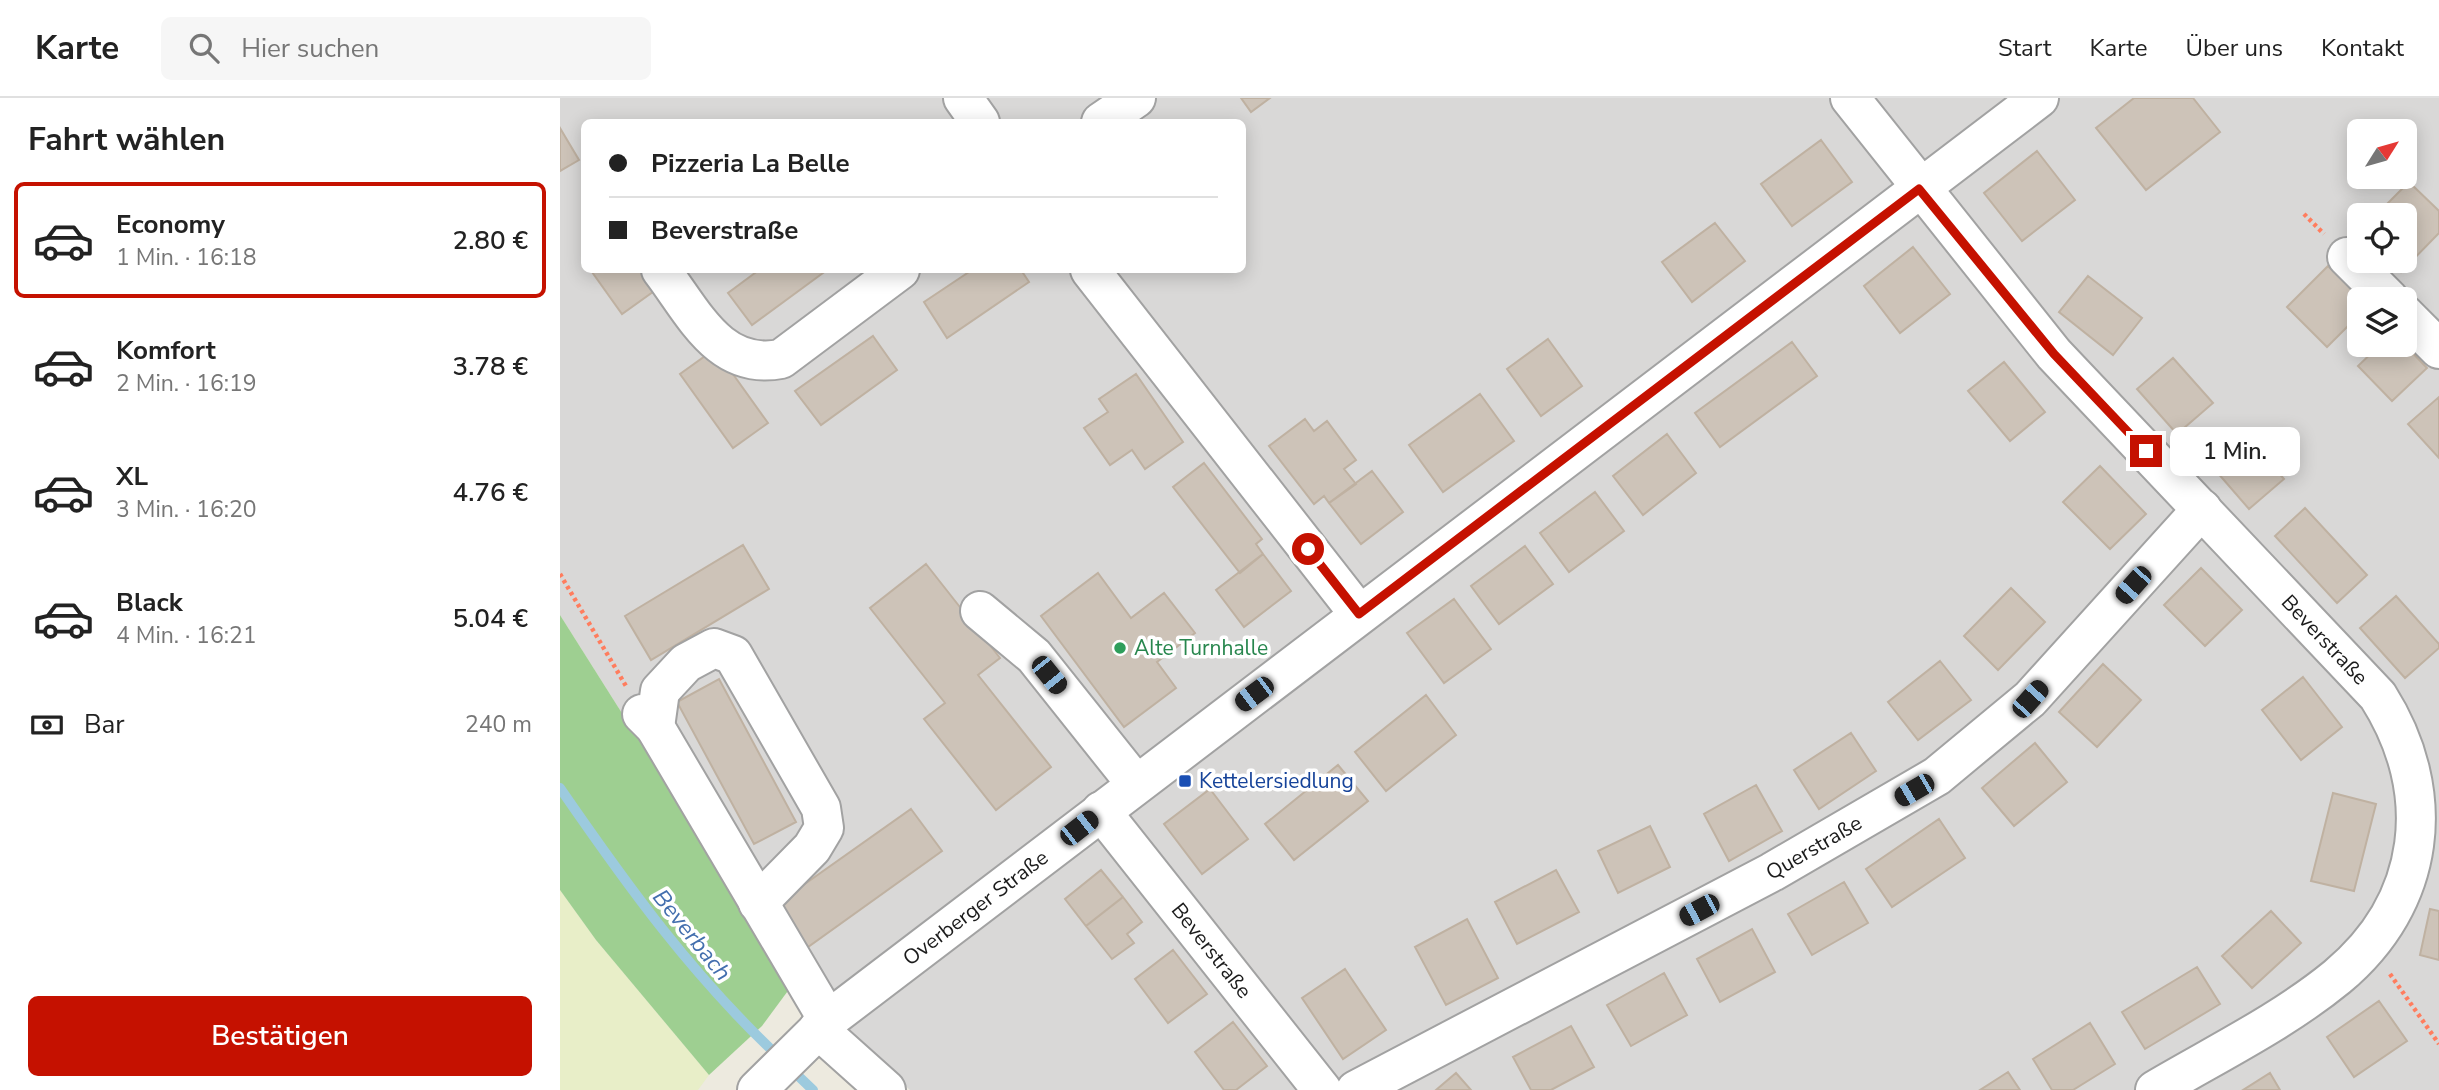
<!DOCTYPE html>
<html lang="de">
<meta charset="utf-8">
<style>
body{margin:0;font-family:"Nunito Sans",sans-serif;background:#f6f6f6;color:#222;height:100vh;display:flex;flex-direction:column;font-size:26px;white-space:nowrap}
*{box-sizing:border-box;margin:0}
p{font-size:23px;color:#767676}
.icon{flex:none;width:38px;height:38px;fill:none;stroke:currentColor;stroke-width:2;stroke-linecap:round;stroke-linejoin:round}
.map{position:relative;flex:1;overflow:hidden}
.details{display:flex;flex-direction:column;background:#fff;width:560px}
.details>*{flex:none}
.guide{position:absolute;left:21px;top:21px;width:665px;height:154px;border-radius:10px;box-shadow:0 4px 18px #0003;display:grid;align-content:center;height:154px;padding:0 28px;background:#fff}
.needle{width:46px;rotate:53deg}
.buttons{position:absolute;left:1787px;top:21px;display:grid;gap:14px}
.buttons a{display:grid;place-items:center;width:70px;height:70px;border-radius:10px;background:#fff;box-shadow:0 4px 18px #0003;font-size:35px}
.end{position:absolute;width:32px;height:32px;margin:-16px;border:9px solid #c51100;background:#fff;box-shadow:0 0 0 4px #fff}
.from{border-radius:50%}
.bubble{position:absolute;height:49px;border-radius:10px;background:#fff;box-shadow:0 4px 18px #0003;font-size:23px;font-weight:600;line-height:49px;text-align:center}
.car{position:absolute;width:21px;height:42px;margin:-21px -10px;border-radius:9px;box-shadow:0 0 5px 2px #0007;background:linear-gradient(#222 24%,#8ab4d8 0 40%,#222 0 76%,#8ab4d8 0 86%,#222 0)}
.guide b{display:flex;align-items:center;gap:24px;height:66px;font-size:26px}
.guide b+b{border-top:2px solid #e0e0e0}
.guide i{width:18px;height:18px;background:#222}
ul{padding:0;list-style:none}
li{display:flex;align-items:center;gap:21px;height:116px;margin:0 14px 10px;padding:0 14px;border:4px solid transparent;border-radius:10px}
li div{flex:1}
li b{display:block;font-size:26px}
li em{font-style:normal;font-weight:600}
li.on{border-color:#c51100}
li>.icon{width:63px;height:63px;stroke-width:1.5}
h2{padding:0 28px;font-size:32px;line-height:84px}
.pay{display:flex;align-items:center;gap:18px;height:77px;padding:0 28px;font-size:26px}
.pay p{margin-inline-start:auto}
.primary-button{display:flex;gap:14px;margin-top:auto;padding:14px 28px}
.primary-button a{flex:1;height:80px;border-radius:10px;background:#c51100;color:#fff;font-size:28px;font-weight:600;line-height:80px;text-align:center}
header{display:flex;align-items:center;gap:42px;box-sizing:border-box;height:98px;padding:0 35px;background:#fff;border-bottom:2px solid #e0e0e0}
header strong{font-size:33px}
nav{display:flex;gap:38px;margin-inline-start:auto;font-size:24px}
.search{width:490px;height:63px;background:#f6f6f6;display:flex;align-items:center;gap:18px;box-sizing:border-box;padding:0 24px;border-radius:10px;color:#767676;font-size:26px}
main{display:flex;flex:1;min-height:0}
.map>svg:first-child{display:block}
.residential{fill:#d9d8d7;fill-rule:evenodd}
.farmland{fill:#e8eec8}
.forest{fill:#9ecf91}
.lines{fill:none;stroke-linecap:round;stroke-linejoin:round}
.stream{stroke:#9ccade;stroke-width:10}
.building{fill:#cdc3b8;stroke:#bfb1a1;stroke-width:2}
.minor-casing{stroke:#a2a2a2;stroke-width:42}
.path{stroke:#ff7d5e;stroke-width:4.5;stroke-dasharray:3.5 3.5;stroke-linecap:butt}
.minor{stroke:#fff;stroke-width:38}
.route{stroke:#c51100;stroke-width:9}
.leisure-dot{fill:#2e9e5b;stroke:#fff;stroke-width:2.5}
.transit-dot{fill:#1a4fb4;stroke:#fff;stroke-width:2.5}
.labels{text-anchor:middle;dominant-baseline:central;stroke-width:7;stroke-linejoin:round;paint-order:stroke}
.street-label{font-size:21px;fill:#1b1b1b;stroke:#fff}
.leisure-label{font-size:21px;fill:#27864d;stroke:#fff;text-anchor:start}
.transit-label{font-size:21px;fill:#164399;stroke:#fff;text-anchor:start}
.water-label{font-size:23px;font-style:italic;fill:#436fae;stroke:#fff}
</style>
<header>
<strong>Karte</strong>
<div class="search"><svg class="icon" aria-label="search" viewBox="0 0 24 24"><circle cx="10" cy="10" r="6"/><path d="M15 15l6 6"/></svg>Hier suchen</div>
<nav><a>Start</a><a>Karte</a><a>Über uns</a><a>Kontakt</a></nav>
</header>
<main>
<section class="details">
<h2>Fahrt wählen</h2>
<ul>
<li class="on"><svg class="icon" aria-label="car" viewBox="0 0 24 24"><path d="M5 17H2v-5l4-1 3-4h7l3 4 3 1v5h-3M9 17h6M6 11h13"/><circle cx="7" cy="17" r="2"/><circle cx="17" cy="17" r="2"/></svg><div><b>Economy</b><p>1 Min. · 16:18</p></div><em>2.80 €</em></li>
<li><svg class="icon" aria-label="car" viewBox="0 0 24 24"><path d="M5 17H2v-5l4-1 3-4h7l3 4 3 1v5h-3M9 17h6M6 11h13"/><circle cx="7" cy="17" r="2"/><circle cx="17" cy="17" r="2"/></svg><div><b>Komfort</b><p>2 Min. · 16:19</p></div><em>3.78 €</em></li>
<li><svg class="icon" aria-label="car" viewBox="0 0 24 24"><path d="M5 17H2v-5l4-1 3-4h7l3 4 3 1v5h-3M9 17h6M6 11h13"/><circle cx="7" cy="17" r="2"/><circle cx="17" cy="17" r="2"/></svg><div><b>XL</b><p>3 Min. · 16:20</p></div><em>4.76 €</em></li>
<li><svg class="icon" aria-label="car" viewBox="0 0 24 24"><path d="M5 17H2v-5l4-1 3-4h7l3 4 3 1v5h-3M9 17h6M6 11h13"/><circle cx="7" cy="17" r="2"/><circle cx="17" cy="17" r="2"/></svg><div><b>Black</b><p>4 Min. · 16:21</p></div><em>5.04 €</em></li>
</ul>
<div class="pay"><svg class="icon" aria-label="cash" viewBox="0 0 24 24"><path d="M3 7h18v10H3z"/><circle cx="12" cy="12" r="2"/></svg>Bar<p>240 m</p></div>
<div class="primary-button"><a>Bestätigen</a></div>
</section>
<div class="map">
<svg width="1879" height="992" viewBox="0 0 1879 992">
<rect width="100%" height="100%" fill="#edeadf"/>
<path class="residential" d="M0 0H1879V992H350L233 886 0 517ZM24 24H682V172H24ZM1799 33H1844V79H1799ZM1799 117H1844V163H1799ZM1799 201H1844V247H1799Z"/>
<path class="farmland" d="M0 792 36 842 149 977 138 992H0Z"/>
<path class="forest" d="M0 517 233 886 202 928 149 977 36 842 0 792Z"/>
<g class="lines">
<path class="stream" d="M0 690C69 790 131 876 220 960
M231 971 253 992"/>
</g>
<path class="building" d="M681 0H710L691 14Z
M1574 0H1633L1660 34 1586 92 1536 30Z
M0 30 19 62 0 73Z
M1261 42 1292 84 1232 128 1201 86Z
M1477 53 1515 102 1462 143 1424 95Z
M1849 84 1879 113V135L1841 174 1829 163H1844V117H1816Z
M1155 125 1185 163 1132 204 1102 164Z
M1353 149 1390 196 1340 235 1304 188Z
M1768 168 1801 201 1799 217 1767 249 1727 209Z
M35 172H83L97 191 62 216 32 174Z
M199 172H267L192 227 168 195Z
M412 172H461L469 184 387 240 364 204Z
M1528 178 1582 220 1553 257 1499 214Z
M313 238 337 272 261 327 235 293Z
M988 241 1022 288 981 318 947 271Z
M1232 244 1257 278 1160 349 1135 315Z
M1844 246 1867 270 1832 303 1798 268 1820 247Z
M155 251 208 325 173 350 120 276Z
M1613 260 1653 305 1617 336 1577 291Z
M1444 264 1485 314 1450 343 1408 293Z
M576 276 623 344 585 371 572 352 550 367 524 330 548 314 539 301Z
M920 296 954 343 883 394 849 347Z
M1879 299V360L1848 326Z
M745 321 754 333 767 323 796 362 784 371 796 386 769 405 764 398 754 406 709 348Z
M1107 336 1136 375 1083 417 1053 378Z
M1685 336 1724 381 1689 411 1650 366Z
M644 365 702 441 696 446 703 456 680 475 613 389Z
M1540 368 1586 416 1550 451 1503 404Z
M812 373 843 414 801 446 769 405Z
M1035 394 1064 433 1009 474 980 435Z
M1745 410 1807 477 1777 505 1715 438Z
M183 447 209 491 91 562 65 518Z
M965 448 993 486 939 526 911 488Z
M703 456 731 493 684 529 656 492Z
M366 466 440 560 418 577 491 669 436 712 364 621 385 605 310 510Z
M1641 470 1682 512 1645 548 1604 507Z
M538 475 571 520 604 495 635 535 597 564 616 590 564 629 481 518Z
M1451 490 1485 524 1438 572 1404 538Z
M1836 498 1879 546V550L1845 580 1800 530Z
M894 501 931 551 884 585 847 535Z
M1380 563 1411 602 1358 642 1328 604Z
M1543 566 1581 602 1537 649 1499 614Z
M1743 579 1782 629 1741 662 1702 612Z
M159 581 236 724 194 746 117 604Z
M866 597 896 637 826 693 795 654Z
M1291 635 1316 673 1259 711 1234 672Z
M1475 645 1507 684 1454 728 1422 690Z
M778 667 808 703 734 762 705 726Z
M1196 687 1222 733 1169 763 1144 716Z
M650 691 688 741 642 776 604 726Z
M1773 695 1816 706 1794 793 1751 783Z
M351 711 382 753 248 849 218 805Z
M1379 721 1405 760 1332 809 1306 771Z
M1090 728 1110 769 1058 795 1038 753Z
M541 772 563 799 526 828 505 801Z
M996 772 1019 814 957 846 935 804Z
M1284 784 1308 825 1252 857 1228 816Z
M563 799 582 824 567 836 574 845 552 861 526 828Z
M1870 811 1879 813V862L1860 857Z
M1711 813 1741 845 1692 890 1662 858Z
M907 821 938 880 886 907 855 849Z
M1192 831 1215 874 1160 904 1137 861Z
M613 852 647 896 608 925 575 881Z
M1637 869 1660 906 1585 951 1562 914Z
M785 871 826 932 783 961 742 900Z
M1104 875 1127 917 1071 948 1047 907Z
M1819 903 1847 943 1794 979 1767 939Z
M673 924 707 968 676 992H664L635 954Z
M1530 925 1555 966 1513 992H1492L1473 961Z
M1011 928 1034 969 991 992H971L953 959Z
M1448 974 1460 992H1420Z
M896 975 911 992H876Z
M1710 975 1720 992H1683Z"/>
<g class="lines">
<g class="minor-casing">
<g id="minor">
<path d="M403 0 420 24"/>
<path id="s1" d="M1290 0 1494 256 1818 598C1879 694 1867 804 1777 879 1722 924 1656 956 1595 992"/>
<path d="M541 24 576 0"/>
<path d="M1787 159 1829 201"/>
<path d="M101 172C134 215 159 273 221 261L340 172"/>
<path d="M530 172 799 516"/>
<path d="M1844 216 1879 251"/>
<path d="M420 513 474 558 576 686"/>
<path d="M82 616 95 629 268 922"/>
<path d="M95 629 100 593 126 565 154 550 173 557 261 710 264 730 252 750 198 805"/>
<path id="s2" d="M541 713 762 992"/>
<path d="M258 931 326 992"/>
<path id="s3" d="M197 992 268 922 1479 0"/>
<path id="s4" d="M796 992 1212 774 1377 678 1470 601 1642 411"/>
</g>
</g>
<path class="path" d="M1744 116 1764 136
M0 476 66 588
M1830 876 1879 946"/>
<use href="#minor" class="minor"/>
</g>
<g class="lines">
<path class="route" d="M748 451 799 516 1359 91 1494 256 1586 353"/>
</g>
<circle class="leisure-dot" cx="560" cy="550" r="7"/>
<rect class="transit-dot" x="618" y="676" width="14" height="14" rx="3.5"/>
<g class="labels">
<g class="street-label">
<text stroke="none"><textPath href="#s1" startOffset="721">Beverstraße</textPath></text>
<text stroke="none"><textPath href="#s4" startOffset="518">Querstraße</textPath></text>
<text stroke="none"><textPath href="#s3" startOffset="285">Overberger Straße</textPath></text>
<text stroke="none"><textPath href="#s2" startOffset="178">Beverstraße</textPath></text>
</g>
<g class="leisure-label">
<text x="574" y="550">Alte Turnhalle</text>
</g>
<g class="transit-label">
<text x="639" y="683">Kettelersiedlung</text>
</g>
<g class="water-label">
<text transform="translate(132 837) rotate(51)">Beverbach</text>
</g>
</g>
</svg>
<div class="buttons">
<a><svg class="needle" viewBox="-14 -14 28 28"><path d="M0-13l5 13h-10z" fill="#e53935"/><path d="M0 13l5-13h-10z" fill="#767676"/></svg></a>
<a><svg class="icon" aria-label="locate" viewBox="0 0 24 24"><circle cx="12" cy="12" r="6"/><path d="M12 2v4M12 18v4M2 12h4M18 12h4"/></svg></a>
<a><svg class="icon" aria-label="layers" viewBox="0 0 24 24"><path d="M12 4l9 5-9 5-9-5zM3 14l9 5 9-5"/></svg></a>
</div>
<i class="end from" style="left:748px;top:451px"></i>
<i class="end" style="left:1586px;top:353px"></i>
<div class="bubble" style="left:1610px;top:329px;width:130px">1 Min.</div>
<i class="car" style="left:1573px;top:487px;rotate:222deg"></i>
<i class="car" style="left:489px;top:577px;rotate:141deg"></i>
<i class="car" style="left:694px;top:596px;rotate:233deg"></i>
<i class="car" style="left:1470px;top:601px;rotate:42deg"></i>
<i class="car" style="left:1354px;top:692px;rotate:240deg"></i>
<i class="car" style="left:519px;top:730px;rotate:52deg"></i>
<i class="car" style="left:1139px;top:812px;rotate:242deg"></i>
<div class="guide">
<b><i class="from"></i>Pizzeria La Belle</b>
<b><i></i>Beverstraße</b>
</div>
</div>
</main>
